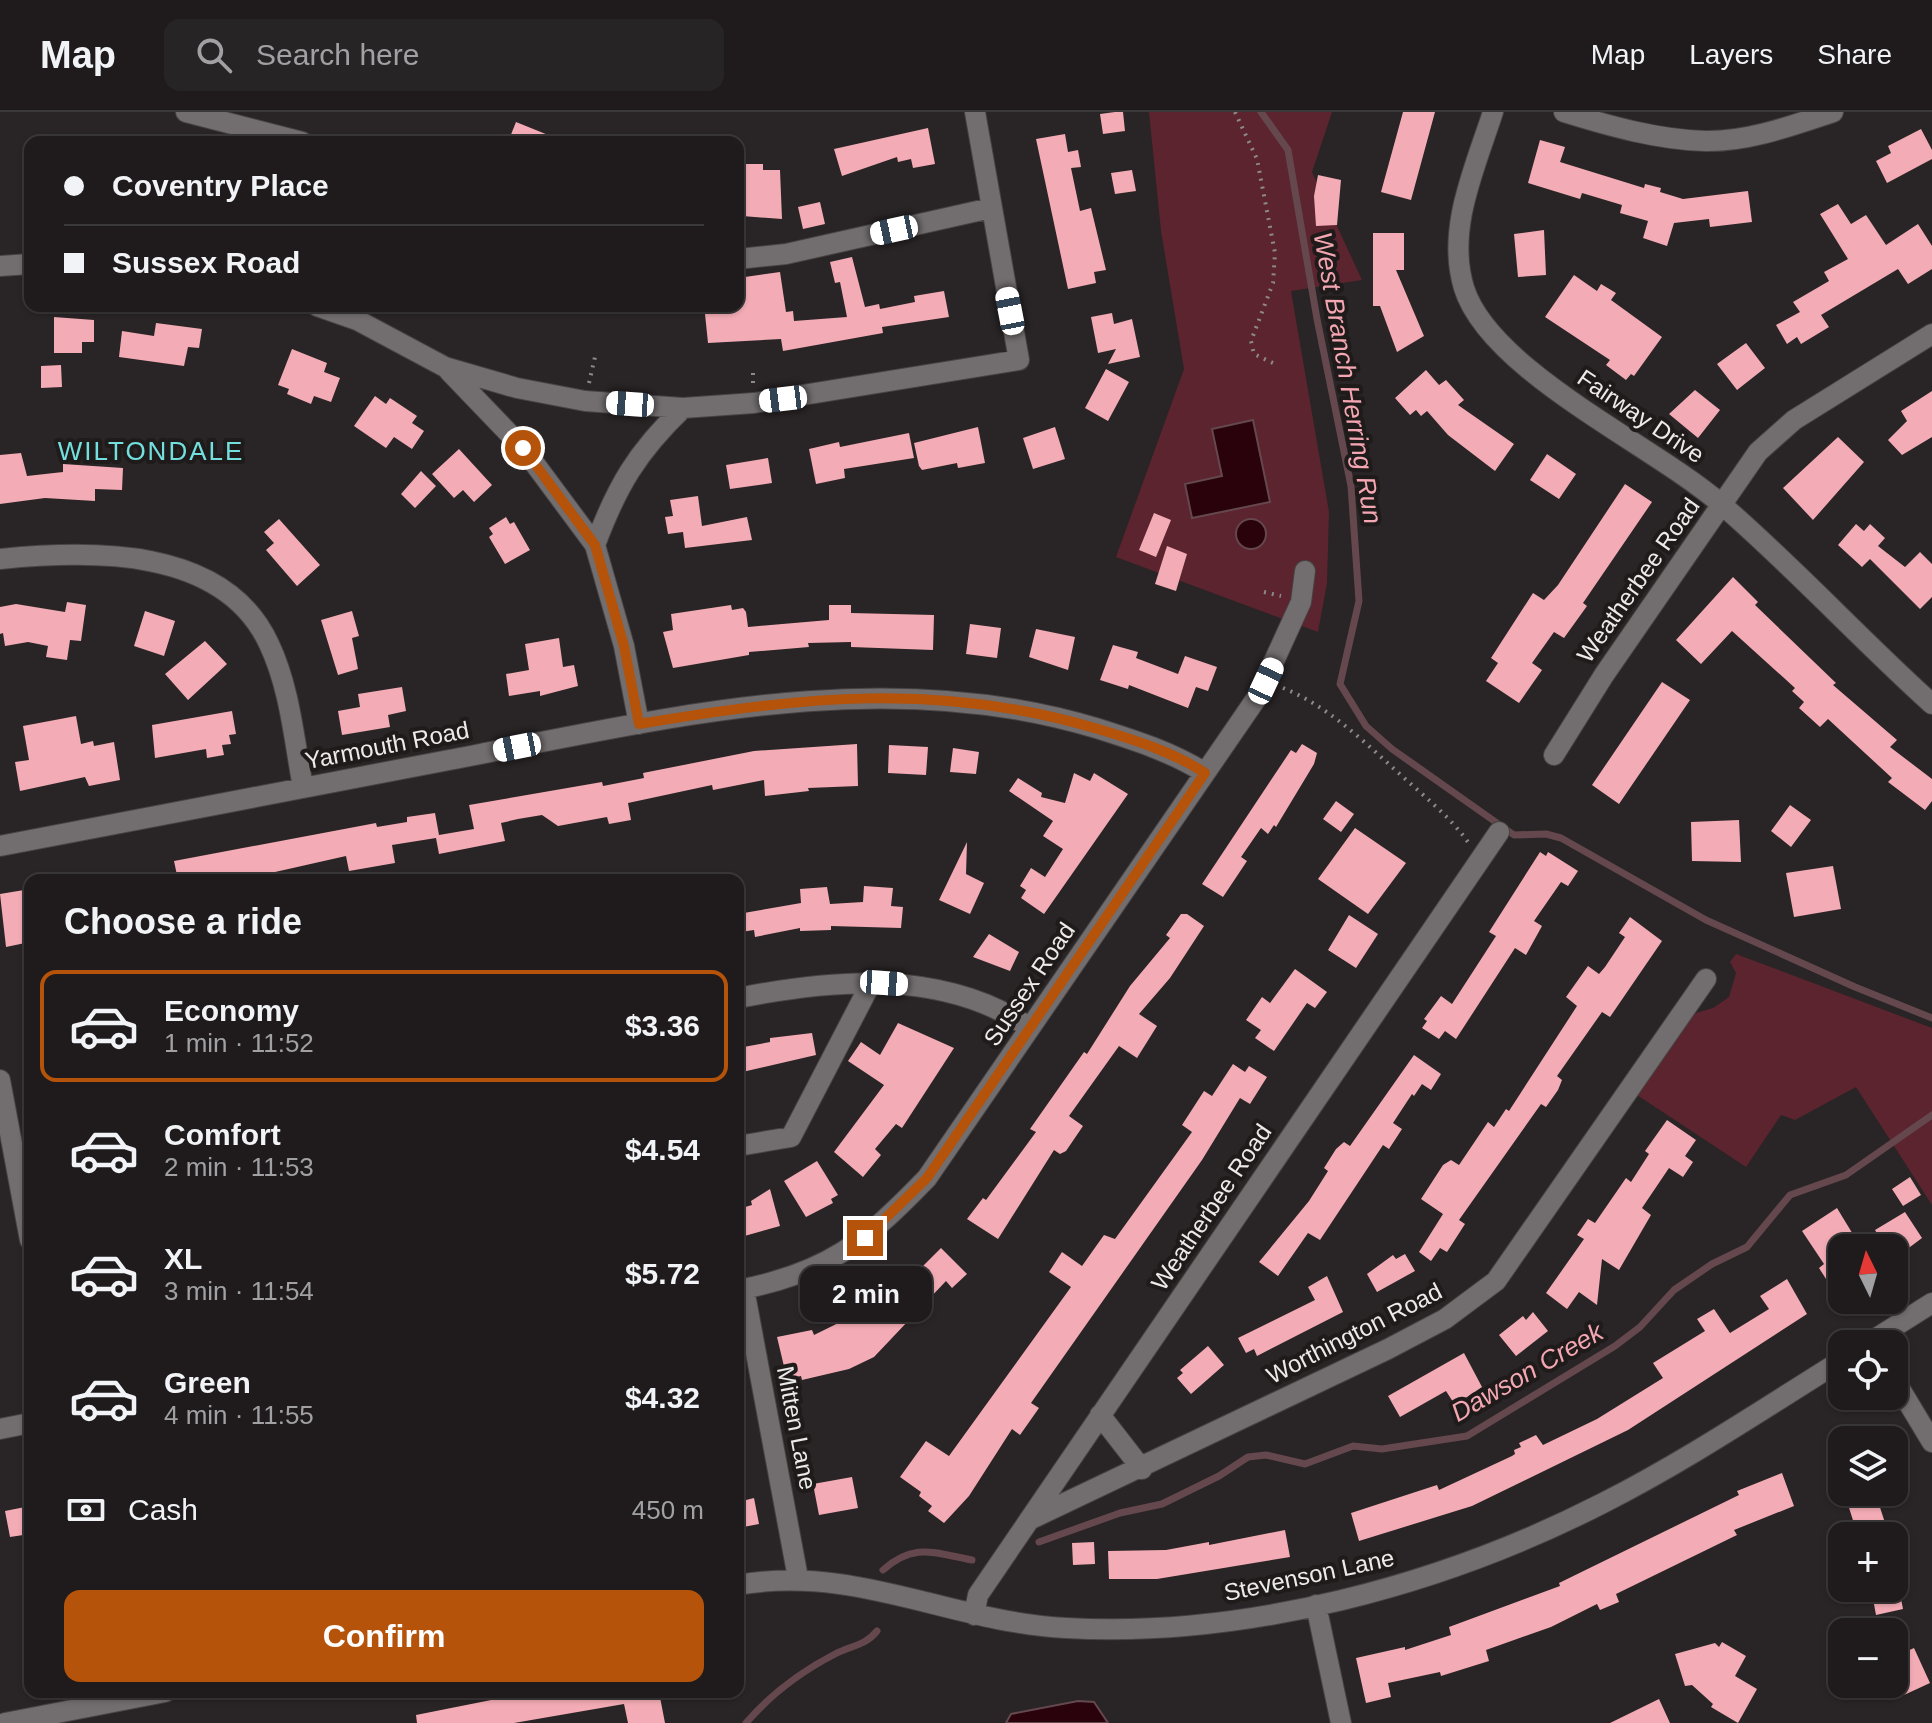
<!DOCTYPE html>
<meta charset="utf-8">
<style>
body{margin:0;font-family:Arial,sans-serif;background:#272425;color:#f1f3f6;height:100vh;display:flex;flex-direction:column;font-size:30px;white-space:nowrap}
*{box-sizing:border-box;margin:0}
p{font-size:26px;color:#a1a1a3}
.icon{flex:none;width:44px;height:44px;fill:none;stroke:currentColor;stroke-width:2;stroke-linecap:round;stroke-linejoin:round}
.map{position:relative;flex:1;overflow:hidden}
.side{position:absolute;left:24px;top:762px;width:720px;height:824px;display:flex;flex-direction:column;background:#1f1b1c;border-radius:16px;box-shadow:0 2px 6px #0004,0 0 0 2px #3c393b}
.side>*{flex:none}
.hud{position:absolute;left:24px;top:24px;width:720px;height:176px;border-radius:16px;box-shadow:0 2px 6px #0004,0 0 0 2px #3c393b;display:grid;align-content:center;height:176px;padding:0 40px;background:#1f1b1c}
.needle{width:52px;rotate:355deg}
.buttons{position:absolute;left:1828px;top:1122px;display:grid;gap:16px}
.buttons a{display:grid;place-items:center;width:80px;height:80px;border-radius:16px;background:#1f1b1c;box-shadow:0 2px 6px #0004,0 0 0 2px #3c393b;font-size:40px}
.end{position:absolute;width:36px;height:36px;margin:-18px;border:10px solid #b45309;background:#fff;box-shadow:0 0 0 4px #fff}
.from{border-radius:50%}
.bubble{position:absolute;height:56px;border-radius:16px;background:#1f1b1c;box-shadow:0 2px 6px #0004,0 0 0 2px #3c393b;font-size:26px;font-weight:600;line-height:56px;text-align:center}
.car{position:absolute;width:24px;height:48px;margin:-24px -12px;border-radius:10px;box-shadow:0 0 6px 2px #0007;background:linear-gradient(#fff 24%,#345 0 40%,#fff 0 76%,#345 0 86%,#fff 0)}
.hud b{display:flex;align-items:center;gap:28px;height:76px;font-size:30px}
.hud b+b{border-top:2px solid #3c393b}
.hud i{width:20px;height:20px;background:#f1f3f6}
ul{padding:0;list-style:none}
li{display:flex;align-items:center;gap:24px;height:112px;margin:0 16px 12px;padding:0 24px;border:4px solid transparent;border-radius:16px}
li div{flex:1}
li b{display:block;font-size:30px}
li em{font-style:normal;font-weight:600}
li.active{border-color:#b45309}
li>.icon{width:72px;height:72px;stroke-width:1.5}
h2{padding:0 40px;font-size:36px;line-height:96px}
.pay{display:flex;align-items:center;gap:20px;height:88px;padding:0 40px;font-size:30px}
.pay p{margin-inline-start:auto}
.primary-button{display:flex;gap:16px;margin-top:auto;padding:16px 40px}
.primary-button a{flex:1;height:92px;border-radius:16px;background:#b45309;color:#fff;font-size:32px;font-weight:600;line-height:92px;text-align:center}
header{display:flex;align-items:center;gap:48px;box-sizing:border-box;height:112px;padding:0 40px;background:#1f1b1c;border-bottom:2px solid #3c393b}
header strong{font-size:38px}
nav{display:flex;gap:44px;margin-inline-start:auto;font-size:28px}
.search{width:560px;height:72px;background:#272425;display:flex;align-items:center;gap:20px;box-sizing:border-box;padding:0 28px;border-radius:16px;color:#a1a1a3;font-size:30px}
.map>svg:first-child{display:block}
.green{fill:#5c242f}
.water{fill:#29020b;stroke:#64484e;stroke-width:2}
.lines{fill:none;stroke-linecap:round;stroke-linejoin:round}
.stream{stroke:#64484e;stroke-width:7}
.building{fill:#f3acb5}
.minor-casing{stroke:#464343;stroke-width:22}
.path{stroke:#8d898a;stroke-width:4;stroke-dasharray:2 6;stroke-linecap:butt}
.minor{stroke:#726d6e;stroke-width:20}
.route{stroke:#b45309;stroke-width:10}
.labels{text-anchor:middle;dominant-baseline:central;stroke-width:8;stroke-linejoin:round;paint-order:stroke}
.street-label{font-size:24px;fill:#edeaeb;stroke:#1f1b1b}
.water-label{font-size:26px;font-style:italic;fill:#f4a7b2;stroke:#1f1b1b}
.neighbourhood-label{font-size:26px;letter-spacing:2px;fill:#73dfde;stroke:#1f1b1b}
</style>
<header>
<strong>Map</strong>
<div class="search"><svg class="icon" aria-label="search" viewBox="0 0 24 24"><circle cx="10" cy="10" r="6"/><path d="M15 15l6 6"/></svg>Search here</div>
<nav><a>Map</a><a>Layers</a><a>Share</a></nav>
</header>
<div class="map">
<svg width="1932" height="1611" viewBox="0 0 1932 1611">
<rect width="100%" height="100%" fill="#292425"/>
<path class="green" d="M1149 0H1332L1312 60 1362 168 1291 179 1329 400 1327 471 1318 520 1116 445 1184 257 1161 119Z
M1736 842 1932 916V1093L1856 975 1795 1008 1781 1003 1746 1055 1637 983 1689 903 1713 896 1729 885 1736 861 1730 850Z"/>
<path class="water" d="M1253 308 1270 390 1192 406 1185 372 1222 364 1212 317Z
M1236 422a15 15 0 1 1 30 0a15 15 0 1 1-30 0Z
M1078 1589 1094 1590 1108 1611H1006L1011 1602Z"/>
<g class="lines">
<path class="stream" d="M1261 0 1288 38 1317 207 1351 374 1359 489 1340 572 1366 614 1392 637 1514 723 1546 722 1561 726 1706 808 1855 875 1932 906
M1039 1430 1120 1401 1162 1392 1219 1364 1248 1345 1266 1343 1305 1352 1353 1334 1382 1337 1467 1324 1615 1234 1640 1215 1674 1178 1712 1152 1747 1135 1790 1083 1846 1063 1932 1003
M883 1458C914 1430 934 1441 972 1448
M746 1611C771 1582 800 1560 835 1542 852 1533 865 1534 877 1519"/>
</g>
<path class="building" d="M1115 0H1123L1125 19 1103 22 1100 2Z
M1403 0H1435L1411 88 1381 80Z
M516 10 563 29V30H508Z
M928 16 935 52 913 56 911 47 898 50 897 45 842 64 834 37Z
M1921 17 1932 38V47L1887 71 1876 49 1891 41 1888 34Z
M1065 22 1068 40 1078 38 1081 55 1071 56 1080 99 1091 96 1106 158 1094 160 1096 171 1068 177 1036 27Z
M1540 28 1565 35 1560 50 1644 76 1645 72 1661 76 1660 80 1683 87 1748 79 1752 110 1710 115 1709 107 1674 111 1667 134 1643 126 1648 109 1620 101 1622 93 1582 81 1580 87 1528 71Z
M740 52H763V58H780L782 107 742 104Z
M1132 58 1136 79 1115 82 1111 61Z
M1318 63 1341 68 1337 113 1316 114 1314 84Z
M820 90 825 112 803 117 798 95Z
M1838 92 1851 112 1866 103 1886 133 1918 112 1932 134V157L1908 172 1898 157 1821 203 1829 215 1801 232 1797 225 1787 232 1776 213 1800 200 1793 190 1829 169 1824 160 1848 147 1820 102Z
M1544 118 1546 163 1518 165 1514 122Z
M1373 121H1404V158H1396L1424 224 1397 240 1380 194H1373Z
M852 145 865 195 879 192 880 197 915 190 914 184 944 179 949 205 882 215 883 221 783 239 781 227 708 231 705 202 737 199 738 166 780 160 786 200 793 199 794 209 847 205 840 170 835 171 830 150Z
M1574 163 1597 179 1601 172 1616 181 1611 188 1662 225 1634 264 1631 262 1626 268 1606 253 1610 248 1545 205Z
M1112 201 1114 212 1132 207 1140 245 1108 252 1116 237 1098 241 1091 205Z
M54 205 94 208V230H82V241H54Z
M156 211 202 217 199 236 188 235 184 254 119 245 122 219 154 224Z
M1746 231 1765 256 1737 278 1717 252Z
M292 237 327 251 324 260 340 266 331 290 314 284 311 292 287 282 289 277 278 273Z
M61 253 62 275 41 276V254Z
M1106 257 1129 270 1108 309 1085 296Z
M1426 258 1439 273 1446 268 1464 288 1458 293 1514 332 1495 359 1448 323 1427 299 1421 304 1416 298 1410 303 1395 286Z
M1695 278 1720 298 1698 326 1669 302Z
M1932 279V325L1902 343 1888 328 1907 309 1901 299Z
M375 284 386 292 390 286 417 304 412 311 424 319 412 337 394 325 386 336 354 314Z
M978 315 985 351 958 356 957 351 922 358 919 354 914 331Z
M1055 315 1065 347 1033 357 1023 326Z
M909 321 914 346 844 357 845 366 816 372 809 337 839 330 840 335Z
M1838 325 1864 350 1813 408 1783 376Z
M459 337 492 373 474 390 463 378 454 386 432 362Z
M21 341 27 364 63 360V352L123 356 122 378 95 377V389L45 386 0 392V343Z
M1547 342 1576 362 1559 387 1530 368Z
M768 346 772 371 730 377 726 353Z
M421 359 436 374 415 396 401 382Z
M1625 372 1652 390 1583 491 1587 494 1564 526 1554 520 1532 551 1542 558 1519 591 1486 569 1498 551 1491 546 1533 481 1544 488 1558 473Z
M698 384 702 414 747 405 752 428 685 436 683 420 668 422 665 405 673 404 670 388Z
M1154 401 1171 408 1156 445 1139 438Z
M506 405 510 412 514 410 530 438 505 452 489 425 493 422 489 416Z
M279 407 320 453 297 474 266 438 274 431 264 420Z
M1856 412 1864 419 1870 412 1885 426 1878 434 1905 455 1920 440 1932 452V485L1920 497 1870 447 1862 455 1838 433Z
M1167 434 1187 442 1176 479 1155 472Z
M1733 465 1758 490 1755 493 1836 571 1833 573 1897 628 1890 635 1932 667V689L1925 698 1888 670 1892 666 1828 607 1820 615 1799 596 1804 590 1792 579 1795 576 1732 519 1701 552 1676 528Z
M67 490 86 493 81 529 70 528 67 548 46 545 48 534 28 530 5 534 3 521 0 522V495L16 492 65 500Z
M731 493 732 498 743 496 746 500 748 515 829 508V493H851V501L934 503 933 538 851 535V530L808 531 809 535 749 540V543L673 556 663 520 673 518 671 502Z
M145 499 175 509 164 544 134 534Z
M352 499 359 524 352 526 358 557 338 563 321 508Z
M970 512 1001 516 997 546 966 542Z
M1036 517 1075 525 1068 558 1029 545Z
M559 526 563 555 574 553 578 574 540 584V579L509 584 506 562 529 558 525 532Z
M205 529 227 552 188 588 165 562Z
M1113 533 1138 540 1136 546 1178 562 1185 544 1217 555 1208 579 1196 575 1188 596 1129 573 1128 577 1100 568Z
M1662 570 1690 588 1619 692 1592 673Z
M402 575 406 599 388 603 390 615 342 623 338 599 360 595 358 582Z
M232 599 236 622 229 623 231 632 222 633 224 643 207 646 206 637 155 646 152 613Z
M76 604 81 632 93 629 94 634 114 630 120 668 89 674 85 665 20 679 15 650 29 648 23 614Z
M857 632 858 674 808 676 809 679 765 684 764 668 713 678 712 673 628 691 631 708 609 712 607 705 558 714 542 703 518 707 501 711 505 729 439 742 436 726 392 733 395 751 349 759 346 744 253 765 252 760 209 768H178L174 749 376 711 377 715 407 710V705L435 701 439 723 474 717 469 693 602 670 603 674 644 666 643 661 754 639Z
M1302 632 1317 641 1314 652 1276 715 1274 713 1268 722 1261 716 1241 745 1247 749 1223 785 1202 772 1291 638 1296 641Z
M889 633 928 635 926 663 888 661Z
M953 636 979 640 976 662 950 660Z
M1074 661 1090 669 1094 661 1128 682 1044 802 1021 786 1026 778 1020 774 1031 756 1045 765 1063 737 1043 724 1053 709 1009 679 1018 666 1042 681 1041 685 1065 691Z
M1336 689 1354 702 1341 720 1323 707Z
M1790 693 1811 708 1791 735 1771 719Z
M1739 708 1741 750 1692 749 1691 710Z
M1355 716 1406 751 1368 802 1318 767Z
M967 730 966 762 984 771 970 802 939 788Z
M1540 740 1546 744 1548 740 1578 759 1568 774 1561 770 1534 809 1542 814 1526 843 1515 836 1456 927 1445 919 1439 927 1422 916 1427 909 1424 907 1441 884 1452 892 1496 824 1489 820Z
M1833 754 1841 797 1794 805 1786 761Z
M864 774 893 776 891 794 903 795 901 816 831 814V818L800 819V816L755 825 754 818 741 820 738 802 801 791 800 777 827 775 830 792 863 790Z
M30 777V830L6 835 0 782Z
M1181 802H1187L1204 814 1170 866 1139 902 1157 914 1137 946 1119 934 1069 1004 1083 1014 1066 1039 1060 1042 1054 1038 998 1127 967 1107 983 1086 986 1088 1036 1020 1030 1017 1084 940 1087 942 1130 874 1170 826 1166 823Z
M1349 803 1378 822 1356 856 1328 838Z
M1630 805 1662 829 1610 905 1602 900 1557 964 1562 968 1558 978 1546 995 1541 992 1459 1108 1465 1112 1447 1140 1440 1136 1431 1149 1419 1140 1443 1102 1421 1087 1443 1053 1451 1048 1459 1053 1488 1010 1494 1015 1506 997 1509 999 1577 894 1566 885 1588 854 1599 862 1605 855 1625 825 1619 821Z
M989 822 1019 840 1010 859 973 845Z
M1295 857 1327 880 1315 896 1307 891 1274 939 1255 926 1261 918 1246 908 1262 885 1270 891Z
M898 911 954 936 902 1016 896 1012 875 1037 881 1043 863 1065 834 1040 884 973 848 949 861 930 880 943Z
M812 921 816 943 738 961V936L770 930V926Z
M1414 943 1441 962 1431 978 1422 972 1414 984 1412 982 1393 1011 1402 1017 1389 1037 1383 1033 1320 1128 1308 1121 1278 1164 1259 1150 1309 1089 1328 1059 1324 1056 1336 1037 1344 1030 1350 1034Z
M1233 952 1245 960 1249 954 1267 965 1250 992 1240 986 1202 1048 1031 1291 1039 1296 1020 1323 1012 1317 969 1384 944 1411 928 1399 932 1394 919 1384 921 1380 900 1365 926 1329 949 1344 1071 1175 1049 1160 1062 1140 1082 1154 1104 1123 1115 1127 1192 1020 1182 1013 1204 979 1212 984Z
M1667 1008 1696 1028 1685 1044 1693 1050 1683 1065 1669 1056 1642 1096 1651 1103 1619 1158 1602 1147 1597 1193 1579 1180 1567 1197 1546 1181 1584 1127 1577 1123 1588 1107 1595 1111 1626 1066 1631 1070 1649 1042 1645 1039Z
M817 1049 838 1083 831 1087 833 1091 806 1105 784 1069Z
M1910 1065 1921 1083 1903 1094 1892 1077Z
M770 1077 780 1114 741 1125 738 1097 752 1093 751 1089Z
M1837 1096 1854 1124 1841 1132 1842 1192 1819 1156 1824 1152 1802 1119Z
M1905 1100 1922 1126 1894 1147V1136H1886L1875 1118Z
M941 1136 967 1162 952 1176 946 1169 874 1245 849 1257 802 1268 801 1264 787 1267 777 1225 812 1218 814 1223 885 1188 882 1185 915 1162Z
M1405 1142 1415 1159 1377 1180 1367 1162 1393 1143 1396 1147Z
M1327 1164 1343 1200 1257 1244 1254 1237 1246 1241 1238 1226 1315 1188 1308 1175Z
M1787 1167 1807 1202 1628 1318 1472 1394 1359 1429 1351 1401 1437 1373 1439 1378 1512 1344 1515 1342 1514 1338 1521 1335 1519 1331 1536 1323 1543 1333 1597 1307 1663 1266 1653 1251 1705 1219 1697 1207 1714 1197 1730 1221 1769 1197 1760 1184Z
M1533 1200 1548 1219 1516 1244 1499 1223 1523 1204 1526 1208Z
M1208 1234 1224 1253 1191 1282 1177 1266 1183 1261 1180 1258Z
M1464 1241 1482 1275 1455 1293 1446 1279 1400 1305 1388 1284Z
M1782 1361 1794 1394 1734 1418 1737 1423 1616 1482 1619 1490 1600 1498 1597 1492 1551 1515 1486 1538 1489 1549 1441 1564 1440 1560 1388 1571 1391 1585 1366 1591 1356 1546 1405 1535V1538L1451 1523 1449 1515 1560 1474 1559 1471 1739 1383 1737 1379Z
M852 1365 858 1396 819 1403 813 1372Z
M1844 1380H1875L1888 1420 1858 1424Z
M754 1386 759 1412 738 1416V1390Z
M30 1394V1422L10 1425 5 1399Z
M1285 1418 1290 1445 1157 1467H1109L1108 1439 1166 1438 1209 1430V1433Z
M1094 1430 1095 1452 1073 1453 1072 1431Z
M1871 1476H1899L1903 1497 1876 1503Z
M1722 1530 1746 1544 1735 1564 1757 1577 1738 1611 1711 1595 1713 1592 1692 1573 1685 1574 1675 1542 1715 1531 1719 1535Z
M1914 1536 1930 1571 1904 1583 1894 1561V1545Z
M531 1580H659L665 1611H628L624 1592 514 1611H417L416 1603Z
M1659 1587 1670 1611H1610Z"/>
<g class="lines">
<g class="minor-casing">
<path id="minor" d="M186 0 302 30
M1493 0C1475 56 1446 117 1464 176 1490 259 1653 333 1721 392 1794 455 1860 527 1932 592
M1564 0C1609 14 1659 28 1705 29 1748 30 1794 13 1833 0
M738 147 786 142 991 96
M0 154 30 152
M317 194 357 208 445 255 517 276 585 289 683 296 754 291 1019 248 975 0
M449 259 523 336 595 433 624 534 639 612
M595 433C617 374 637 340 683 296
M0 447C90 438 224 434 269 532 290 576 294 628 303 675
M1554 643 1604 563 1758 340 1794 308 1932 222
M0 734C150 705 300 676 449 648 664 607 881 551 1096 616 1134 628 1172 640 1205 661
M738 886C835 867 944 857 1030 916
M0 968 30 1128
M738 1034 791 1025 871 871
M744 1177 798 1466
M738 1178C828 1161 865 1130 927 1066L1258 584 1301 490 1305 459
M1867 1232 1932 1191
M1894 1267 1932 1330
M1100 1303 1142 1357
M0 1317 30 1311
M1029 1408 1388 1237 1445 1207 1496 1169 1706 867
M738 1473C856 1452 950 1510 1066 1516 1246 1526 1443 1473 1603 1391 1686 1349 1763 1297 1842 1248
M1316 1493 1341 1611
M974 1503 978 1483 1499 720
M5 1611 165 1580"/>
</g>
<path class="path" d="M1235 0 1257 47 1275 141 1273 171 1251 229 1254 242 1275 252
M753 261V272
M589 271 595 245
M1264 480 1281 484
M1283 576C1330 595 1365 631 1402 664 1425 685 1450 705 1468 730"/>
<use href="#minor" class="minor"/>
</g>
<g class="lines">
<path class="route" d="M523 336 595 433 624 534 639 612C801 585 937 569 1098 617 1135 628 1173 640 1205 661L927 1066 865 1126"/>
</g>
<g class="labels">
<g class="street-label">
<text transform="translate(1641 304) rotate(34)">Fairway Drive</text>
<text transform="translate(1638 468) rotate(-55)">Weatherbee Road</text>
<text transform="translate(387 633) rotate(-11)">Yarmouth Road</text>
<text transform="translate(1029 872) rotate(-56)">Sussex Road</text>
<text transform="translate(1211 1095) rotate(-56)">Weatherbee Road</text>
<text transform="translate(1354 1221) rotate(-27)">Worthington Road</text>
<text transform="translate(797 1316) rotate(79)">Mitten Lane</text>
<text transform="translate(1309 1463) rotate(-12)">Stevenson Lane</text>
</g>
<g class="water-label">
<text transform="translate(1348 266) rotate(80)">West Branch Herring Run</text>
<text transform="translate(1527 1260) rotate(-30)">Dawson Creek</text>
</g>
<g class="neighbourhood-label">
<text x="151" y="339">WILTONDALE</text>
</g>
</g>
</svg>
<div class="buttons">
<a><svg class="needle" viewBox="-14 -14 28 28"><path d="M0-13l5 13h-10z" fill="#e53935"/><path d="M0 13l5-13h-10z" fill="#a1a1a3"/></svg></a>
<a><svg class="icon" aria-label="locate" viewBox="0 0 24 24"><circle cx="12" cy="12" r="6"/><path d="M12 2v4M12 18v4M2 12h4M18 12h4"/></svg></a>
<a><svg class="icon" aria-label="layers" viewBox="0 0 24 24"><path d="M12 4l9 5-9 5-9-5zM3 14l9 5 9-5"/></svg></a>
<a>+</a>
<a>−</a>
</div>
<i class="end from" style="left:523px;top:336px"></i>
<i class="end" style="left:865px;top:1126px"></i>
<div class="bubble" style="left:800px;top:1154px;width:132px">2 min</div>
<i class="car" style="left:894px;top:118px;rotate:258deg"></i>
<i class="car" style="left:1010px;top:199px;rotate:349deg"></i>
<i class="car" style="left:783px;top:287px;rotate:263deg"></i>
<i class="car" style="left:630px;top:292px;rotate:274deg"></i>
<i class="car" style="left:1266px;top:569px;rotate:25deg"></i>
<i class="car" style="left:517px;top:635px;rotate:259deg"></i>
<i class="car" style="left:884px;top:871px;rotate:94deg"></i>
<div class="hud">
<b><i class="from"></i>Coventry Place</b>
<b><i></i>Sussex Road</b>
</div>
<section class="side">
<h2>Choose a ride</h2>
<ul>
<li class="active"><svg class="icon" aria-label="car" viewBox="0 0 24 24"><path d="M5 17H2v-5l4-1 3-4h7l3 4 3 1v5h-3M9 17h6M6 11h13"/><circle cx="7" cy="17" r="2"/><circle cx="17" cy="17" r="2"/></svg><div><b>Economy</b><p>1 min · 11:52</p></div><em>$3.36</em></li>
<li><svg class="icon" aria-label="car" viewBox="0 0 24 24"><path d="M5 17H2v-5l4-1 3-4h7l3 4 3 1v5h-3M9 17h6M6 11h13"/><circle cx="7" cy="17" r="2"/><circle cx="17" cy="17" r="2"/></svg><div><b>Comfort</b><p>2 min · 11:53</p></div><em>$4.54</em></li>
<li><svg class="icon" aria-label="car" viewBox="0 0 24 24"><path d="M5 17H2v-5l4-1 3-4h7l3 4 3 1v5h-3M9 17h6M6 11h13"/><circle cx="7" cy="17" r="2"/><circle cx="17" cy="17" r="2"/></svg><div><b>XL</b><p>3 min · 11:54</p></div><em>$5.72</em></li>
<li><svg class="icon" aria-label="car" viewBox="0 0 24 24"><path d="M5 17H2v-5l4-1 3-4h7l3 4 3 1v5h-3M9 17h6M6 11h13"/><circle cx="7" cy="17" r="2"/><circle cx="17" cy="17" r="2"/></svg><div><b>Green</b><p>4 min · 11:55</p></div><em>$4.32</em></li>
</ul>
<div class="pay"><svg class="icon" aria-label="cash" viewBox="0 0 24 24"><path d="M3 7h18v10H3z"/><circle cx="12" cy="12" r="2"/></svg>Cash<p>450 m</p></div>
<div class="primary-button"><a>Confirm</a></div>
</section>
</div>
